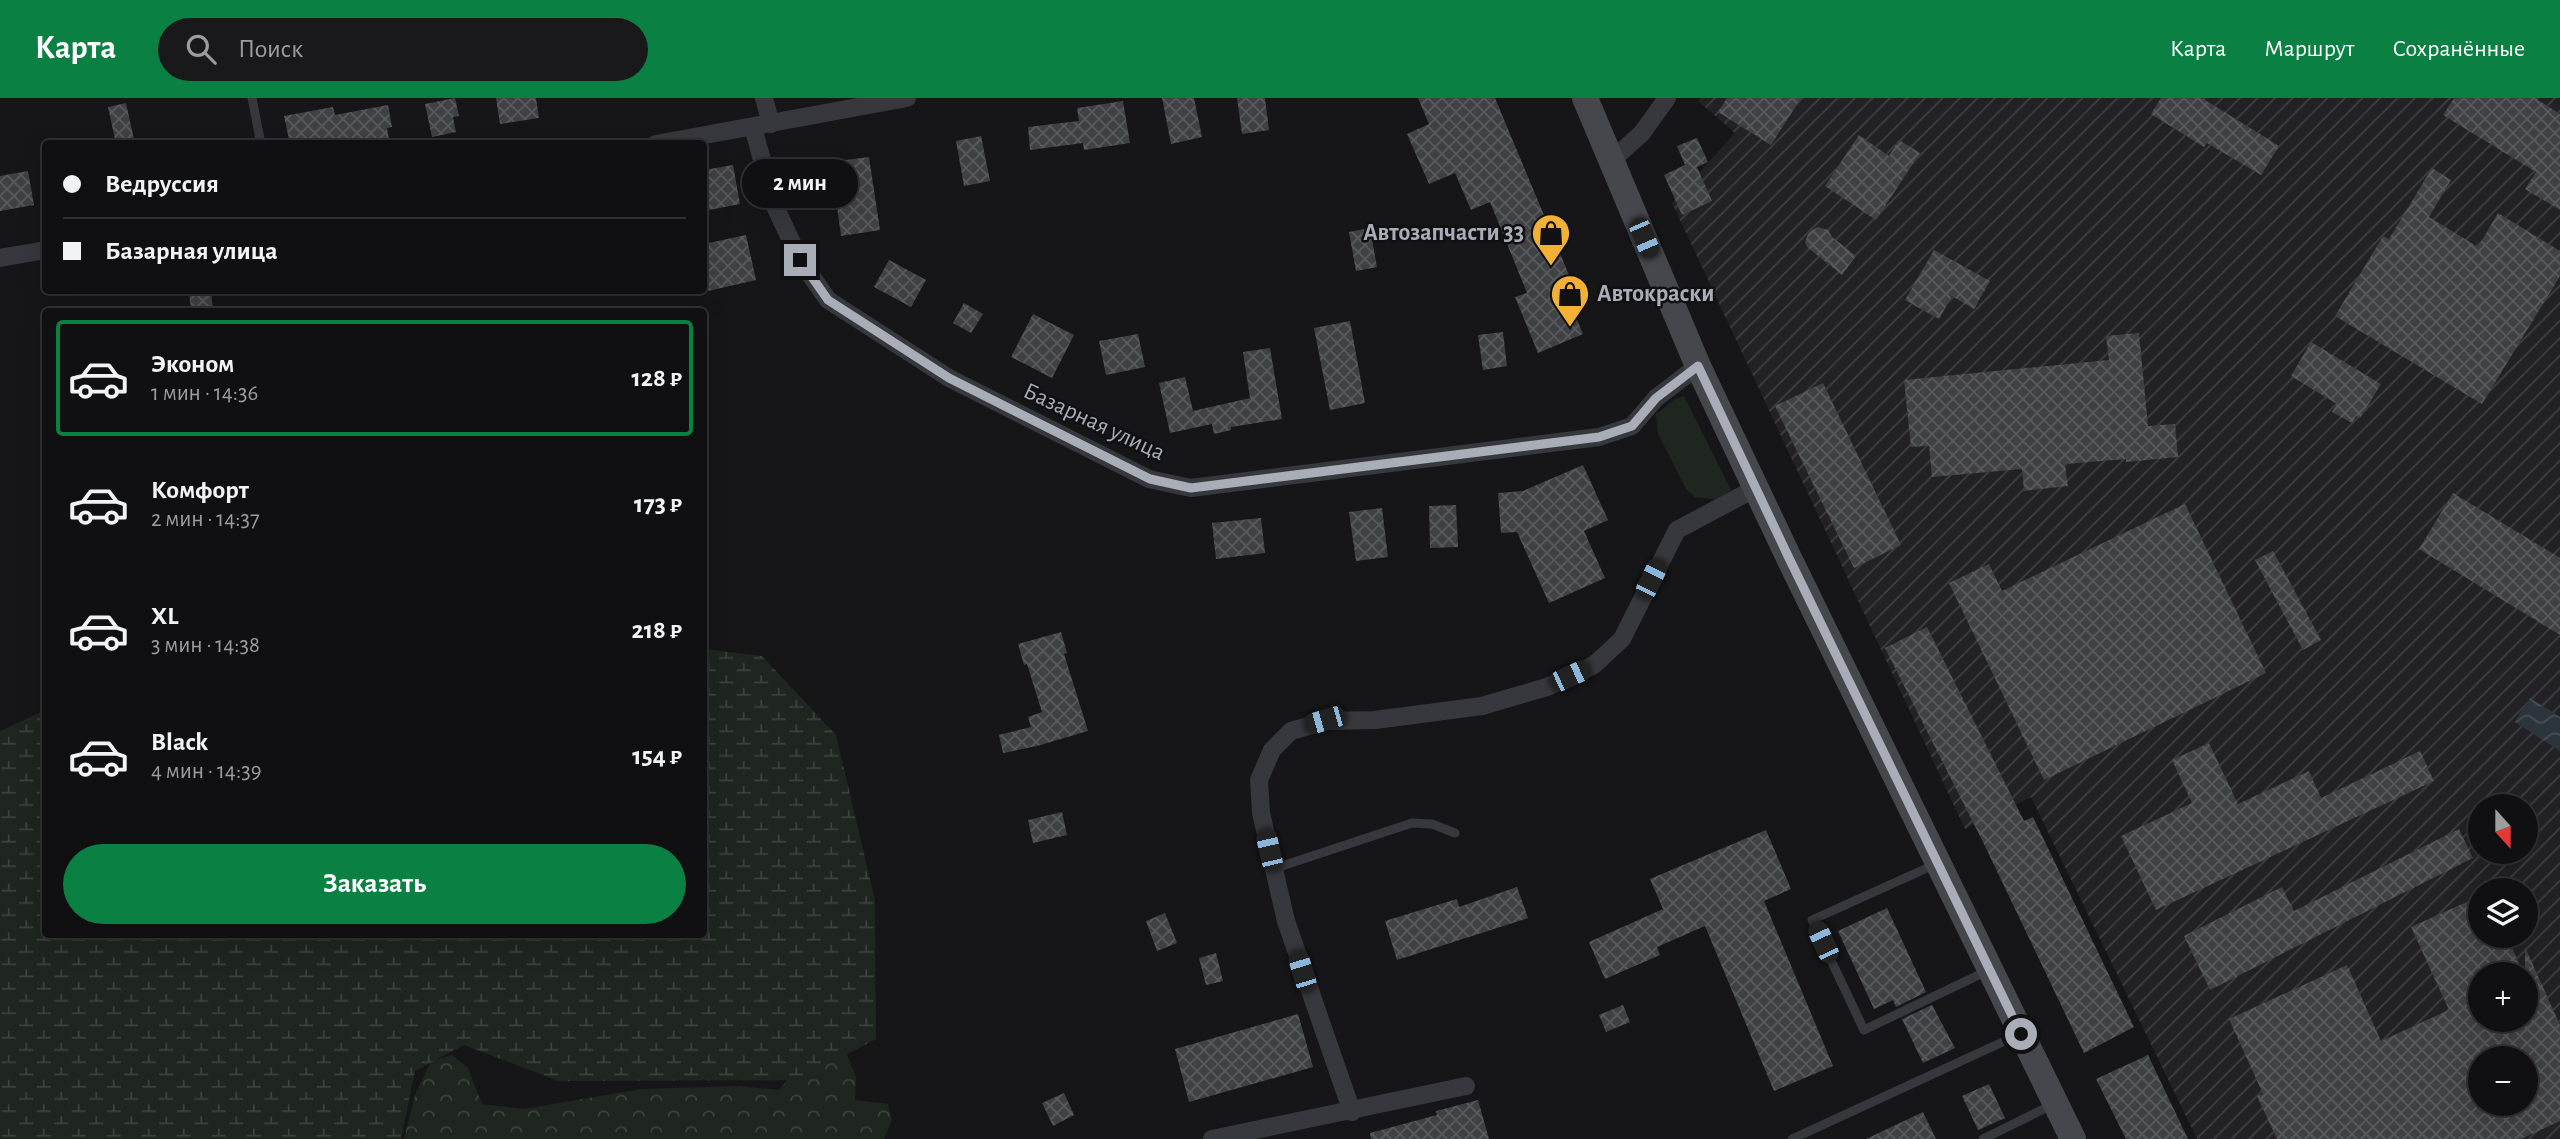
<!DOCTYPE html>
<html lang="ru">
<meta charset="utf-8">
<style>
body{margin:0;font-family:"Alegreya Sans",sans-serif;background:#19191b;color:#f1f3f6;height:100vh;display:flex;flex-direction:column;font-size:26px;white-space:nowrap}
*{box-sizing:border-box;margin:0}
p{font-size:23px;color:#9c9d9f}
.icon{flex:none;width:38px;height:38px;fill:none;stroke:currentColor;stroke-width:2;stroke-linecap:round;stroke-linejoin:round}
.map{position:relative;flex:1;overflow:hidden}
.sheet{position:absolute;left:42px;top:210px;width:665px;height:630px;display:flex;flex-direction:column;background:#101012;border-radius:7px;box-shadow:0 7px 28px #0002,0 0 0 2px #303032}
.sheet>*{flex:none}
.banner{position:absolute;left:42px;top:42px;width:665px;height:154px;border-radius:7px;box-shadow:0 7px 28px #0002,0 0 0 2px #303032;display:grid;align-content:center;height:154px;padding:0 21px;background:#101012}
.needle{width:46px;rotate:159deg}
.controls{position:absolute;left:2468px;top:696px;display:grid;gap:14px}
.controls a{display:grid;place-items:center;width:70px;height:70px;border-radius:50%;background:#101012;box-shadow:0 7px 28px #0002,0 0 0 2px #303032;font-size:35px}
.end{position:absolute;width:32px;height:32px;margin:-16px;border:9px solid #a8adb8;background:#111;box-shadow:0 0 0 4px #111}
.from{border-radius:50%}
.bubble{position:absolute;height:49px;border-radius:24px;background:#101012;box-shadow:0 7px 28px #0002,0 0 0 2px #303032;font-size:23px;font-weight:600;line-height:49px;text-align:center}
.car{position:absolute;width:21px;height:42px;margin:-21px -10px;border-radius:9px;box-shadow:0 0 5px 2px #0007;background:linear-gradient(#222 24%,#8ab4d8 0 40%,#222 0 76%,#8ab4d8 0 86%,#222 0)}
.banner b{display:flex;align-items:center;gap:24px;height:66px;font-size:26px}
.banner b+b{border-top:2px solid #303032}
.banner i{width:18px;height:18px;background:#f1f3f6}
ul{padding:12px 0 0;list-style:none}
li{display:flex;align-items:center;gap:21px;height:116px;margin:0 14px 10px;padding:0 7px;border:4px solid transparent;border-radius:7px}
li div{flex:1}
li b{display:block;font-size:26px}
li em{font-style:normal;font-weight:600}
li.on{border-color:#0b8043}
li>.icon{width:63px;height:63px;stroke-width:1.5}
.action{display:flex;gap:14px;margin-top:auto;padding:14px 21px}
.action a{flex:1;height:80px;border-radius:42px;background:#0b8043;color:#fff;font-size:28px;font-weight:600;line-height:80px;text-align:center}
header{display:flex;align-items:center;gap:42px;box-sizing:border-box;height:98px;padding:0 35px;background:#0b8043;color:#fff}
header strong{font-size:33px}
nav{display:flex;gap:38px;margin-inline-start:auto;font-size:24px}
.search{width:490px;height:63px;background:#19191b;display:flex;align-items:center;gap:18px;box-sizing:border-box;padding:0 24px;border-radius:38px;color:#9c9d9f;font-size:26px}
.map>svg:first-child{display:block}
.industrial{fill:url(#industrial-furrows);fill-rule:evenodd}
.grass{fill:#1e261f}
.forest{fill:url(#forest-crowns)}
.wetland{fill:url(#wetland-marsh)}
.water{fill:url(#water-waves)}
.building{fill:url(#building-cross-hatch);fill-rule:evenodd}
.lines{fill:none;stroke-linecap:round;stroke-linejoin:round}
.service{stroke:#37383d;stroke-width:9}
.minor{stroke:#37383d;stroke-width:18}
.secondary{stroke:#45474d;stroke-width:26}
.route{stroke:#a8adb8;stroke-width:9}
.labels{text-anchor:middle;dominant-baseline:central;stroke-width:5;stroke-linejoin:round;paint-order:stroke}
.poi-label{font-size:24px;font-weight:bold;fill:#a8adb8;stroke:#111113;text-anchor:end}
.street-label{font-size:24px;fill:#a8adb8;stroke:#111113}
</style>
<header>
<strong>Карта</strong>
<div class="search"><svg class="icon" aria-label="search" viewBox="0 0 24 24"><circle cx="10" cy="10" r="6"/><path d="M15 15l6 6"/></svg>Поиск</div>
<nav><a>Карта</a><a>Маршрут</a><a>Сохранённые</a></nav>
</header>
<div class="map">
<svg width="2560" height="1041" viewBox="0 0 2560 1041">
<defs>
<pattern id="industrial-furrows" width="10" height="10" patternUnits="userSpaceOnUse" patternTransform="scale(1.75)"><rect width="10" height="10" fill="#222225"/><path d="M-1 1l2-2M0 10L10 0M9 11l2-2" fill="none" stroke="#3f3f43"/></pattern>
<pattern id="forest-crowns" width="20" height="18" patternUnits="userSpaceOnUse" patternTransform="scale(1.75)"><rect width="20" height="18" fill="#1e261f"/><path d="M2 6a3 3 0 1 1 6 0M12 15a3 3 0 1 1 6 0" fill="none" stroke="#3c433d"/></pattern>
<pattern id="wetland-marsh" width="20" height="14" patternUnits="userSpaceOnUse" patternTransform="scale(1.75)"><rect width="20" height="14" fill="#1e261f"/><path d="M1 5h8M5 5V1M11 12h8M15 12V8" fill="none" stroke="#3c433d"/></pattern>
<pattern id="water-waves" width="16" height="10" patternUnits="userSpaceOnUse" patternTransform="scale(1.75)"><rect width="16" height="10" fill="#2c353c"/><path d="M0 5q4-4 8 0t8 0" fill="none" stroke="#485056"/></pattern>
<pattern id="building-cross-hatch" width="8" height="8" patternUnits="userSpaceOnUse" patternTransform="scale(1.75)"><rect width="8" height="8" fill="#404145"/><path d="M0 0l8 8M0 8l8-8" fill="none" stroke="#595a5e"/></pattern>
</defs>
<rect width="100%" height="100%" fill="#161618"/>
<path class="industrial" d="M1700 0H2560V1041H2197L2031 699 1965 731 1672 105 1735 35 1698 3ZM2480 709H2525V754H2480ZM2480 793H2525V838H2480ZM2480 877H2525V922H2480ZM2480 961H2525V1006H2480Z"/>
<path class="grass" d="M1684 298 1731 392 1719 402 1695 399 1686 391 1658 336 1656 316 1675 301Z"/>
<path class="forest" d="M844 949 856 979 855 1002 888 1006 892 1022 884 1041H404L415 997 431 963 452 957 468 970 482 1006 524 1011 641 991 739 988 779 992 792 976Z"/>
<path class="wetland" d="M704 551 762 558 836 637 875 802 876 941 798 982 558 983 464 947 415 973 401 1041H0V633L45 612 46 836H704Z"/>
<path class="water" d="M2530 600 2560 619V653L2515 624Z"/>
<path class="building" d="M455 0 459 18 453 19 456 34 432 39 425 6Z
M496 0H536L539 20 500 26Z
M1162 0H1194L1202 39 1171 46Z
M1237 0H1265L1269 32 1242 36Z
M1418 0H1495L1569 177 1560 181 1583 236 1538 255 1515 199 1527 195 1490 104 1471 112 1455 75 1429 86 1407 36 1429 26Z
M1727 0H1801L1771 47 1718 14Z
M2161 0H2202L2279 48 2261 77 2207 45 2204 49 2151 16Z
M2454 0H2535L2560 16V112L2525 91 2536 74 2443 17Z
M1123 3 1130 45 1084 52 1083 45 1030 52 1028 29 1079 23 1077 10Z
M126 5 135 46H116L108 9Z
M388 7 392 29 387 30 390 46H290L284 18 333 9 335 17Z
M1859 37 1889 58 1899 42 1920 55 1876 122 1825 88Z
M981 38 990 83 964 88 956 43Z
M1697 40 1708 64 1697 69 1712 103 1682 117 1664 77 1685 67 1677 48Z
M869 59 880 132 841 138 831 64Z
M733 67 740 106 704 113V72Z
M2432 70 2451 82 2429 119 2478 149 2498 115 2560 153V178L2482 306 2335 218 2383 138 2389 141Z
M28 73 34 107 0 113V78Z
M1818 129 1828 132 1832 139 1856 158 1842 177 1807 149 1805 144 1809 134Z
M1370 130 1377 169 1356 173 1349 134Z
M746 137 756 182 708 193 704 171V146Z
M1934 152 1990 183 1974 211 1952 198 1939 221 1905 202Z
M889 162 926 182 911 209 874 189Z
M189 192H211L213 214H191Z
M964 205 983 216 971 235 953 225Z
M1033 216 1074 237 1052 280 1011 259Z
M1350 223 1365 305 1330 312 1314 230Z
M1503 234 1507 268 1483 272 1478 237Z
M2139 235 2148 328 2175 326 2178 359 2126 364V361L2065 366 2068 388 2024 393 2022 371 1932 379 1929 348 1911 349 1904 282 2109 262 2106 238Z
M1138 236 1145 269 1106 277 1099 243Z
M2311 244 2381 286 2360 320 2356 318 2352 325 2332 314 2337 306 2291 278Z
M1270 250 1282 321 1231 329V332L1214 336 1212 326 1170 335 1159 285 1185 279 1193 313 1250 300 1243 254Z
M1823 285 1901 447 1854 470 1775 308Z
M1583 367 1608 422 1584 433 1605 480 1549 505 1517 434 1501 435 1498 395 1523 393Z
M2453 395 2560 460V537L2419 451Z
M2185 406 2266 575 2044 682 1949 485 1989 466 2002 493Z
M1456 407 1458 449 1430 450 1429 408Z
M1382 410 1388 459 1356 463 1349 414Z
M1261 420 1265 455 1216 461 1212 425Z
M2273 453 2321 542 2303 552 2255 462Z
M1927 529 2024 723 2033 719 2134 929 2084 955 1983 744 1885 550Z
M1061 534 1067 555 1064 556 1088 633 1037 648 1003 655 999 637 1031 629 1028 619 1042 614 1027 566 1024 567 1018 546Z
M2209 645 2238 706 2309 673 2321 700 2420 653 2434 683 2156 812 2121 738 2192 705 2172 662Z
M1062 714 1067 737 1033 745 1028 722Z
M2459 731 2473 760 2210 892 2184 838 2282 789 2294 813Z
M1766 732 1791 791 1764 803 1833 968 1774 993 1705 828 1657 849 1660 857 1605 881 1589 844 1663 811 1650 781Z
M1517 789 1528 820 1397 862 1385 823 1457 801 1459 809Z
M2480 798V838H2507L2524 877H2480V922H2525V849L2560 927V1023L2521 1041H2277L2257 998 2263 996 2229 921 2347 867 2381 943 2449 912 2411 829ZM2480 961H2525V1006H2480Z
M1887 810 1926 894 1896 909 1893 902 1874 911 1838 833Z
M1165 815 1177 845 1157 853 1146 823Z
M1216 855 1223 883 1206 887 1199 860Z
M1623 907 1630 924 1606 934 1599 917Z
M1932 907 1955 950 1923 965 1902 921Z
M1298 916 1313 969 1189 1004 1175 951Z
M2148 957 2188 1041H2126L2096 981Z
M1989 986 2005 1020 1978 1032 1962 998Z
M1064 995 1074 1017 1053 1028 1042 1005Z
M1478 1002 1489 1041H1371L1370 1035 1437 1017 1436 1013Z
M1923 1014 1936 1041H1866Z"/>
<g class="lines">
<path class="service" d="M252 0 261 46
M1936 766 1812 822 1864 932 1989 872
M1273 771 1412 725 1432 726 1455 735
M1792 1041 2020 936
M1983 1041 2054 1006"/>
<path class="minor" d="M764 0 771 26
M753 29 774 106 800 162 828 202 949 280 1149 381 1191 390 1599 339 1632 328 1656 300 1698 268
M656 46 907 0
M1611 63 1642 35 1667 0
M0 160 46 152
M1352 1014 1286 823 1261 715 1259 682 1272 652 1291 633 1326 623 1375 622 1482 608 1547 589 1594 567 1622 541 1677 432 1756 390
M1212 1041 1466 988"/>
<path class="secondary" d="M1585 0 1698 268 1788 458 2073 1041"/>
</g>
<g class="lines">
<path class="route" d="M800 162 828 202 949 280 1150 381 1191 390 1599 339 1632 328 1656 300 1698 268 1788 458 2021 936"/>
</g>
<defs>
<g id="shop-pin" transform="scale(2.0125)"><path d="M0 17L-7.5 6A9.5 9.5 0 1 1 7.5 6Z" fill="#f2b134" stroke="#111113"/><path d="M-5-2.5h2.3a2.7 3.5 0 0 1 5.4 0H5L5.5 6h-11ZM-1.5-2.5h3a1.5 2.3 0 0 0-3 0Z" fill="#111"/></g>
</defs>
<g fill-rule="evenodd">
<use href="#shop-pin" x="1551" y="135"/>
<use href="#shop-pin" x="1570" y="196"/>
</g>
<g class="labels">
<g class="poi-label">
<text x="1524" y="135">Автозапчасти 33</text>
<text x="1597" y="196" text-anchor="start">Автокраски</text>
</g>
<g class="street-label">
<text transform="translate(1094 324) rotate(25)">Базарная улица</text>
</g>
</g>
</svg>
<div class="controls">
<a><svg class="needle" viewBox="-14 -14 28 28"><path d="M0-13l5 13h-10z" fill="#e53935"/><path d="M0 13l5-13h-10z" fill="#9c9d9f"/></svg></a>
<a><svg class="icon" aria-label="layers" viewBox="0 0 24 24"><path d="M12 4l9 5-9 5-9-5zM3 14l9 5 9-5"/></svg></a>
<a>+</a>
<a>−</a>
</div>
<i class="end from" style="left:2021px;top:936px"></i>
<i class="end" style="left:800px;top:162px"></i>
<div class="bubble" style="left:742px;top:61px;width:116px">2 мин</div>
<i class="car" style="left:1644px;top:140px;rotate:157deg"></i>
<i class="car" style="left:1651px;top:481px;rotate:26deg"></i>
<i class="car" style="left:1570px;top:578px;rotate:65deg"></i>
<i class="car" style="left:1325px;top:622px;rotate:254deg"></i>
<i class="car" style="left:1269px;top:752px;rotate:347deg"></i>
<i class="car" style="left:1823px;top:844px;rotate:335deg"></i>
<i class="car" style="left:1302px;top:873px;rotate:343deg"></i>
<div class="banner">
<b><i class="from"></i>Ведруссия</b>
<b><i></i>Базарная улица</b>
</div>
<section class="sheet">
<ul>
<li class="on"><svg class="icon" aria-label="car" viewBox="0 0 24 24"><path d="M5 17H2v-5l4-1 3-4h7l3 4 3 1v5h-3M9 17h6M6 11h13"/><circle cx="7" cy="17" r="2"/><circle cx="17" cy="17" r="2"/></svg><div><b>Эконом</b><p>1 мин · 14:36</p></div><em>128 ₽</em></li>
<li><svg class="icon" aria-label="car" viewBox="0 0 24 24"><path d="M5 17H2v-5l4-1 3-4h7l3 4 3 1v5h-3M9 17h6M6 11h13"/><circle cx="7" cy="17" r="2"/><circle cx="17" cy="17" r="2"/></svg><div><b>Комфорт</b><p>2 мин · 14:37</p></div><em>173 ₽</em></li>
<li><svg class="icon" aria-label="car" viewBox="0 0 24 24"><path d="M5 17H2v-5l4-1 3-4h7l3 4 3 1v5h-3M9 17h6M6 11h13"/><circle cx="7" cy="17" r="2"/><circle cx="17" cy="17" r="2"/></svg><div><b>XL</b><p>3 мин · 14:38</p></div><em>218 ₽</em></li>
<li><svg class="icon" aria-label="car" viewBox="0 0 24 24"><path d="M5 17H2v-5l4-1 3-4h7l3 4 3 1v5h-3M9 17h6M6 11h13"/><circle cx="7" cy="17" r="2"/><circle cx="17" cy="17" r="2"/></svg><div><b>Black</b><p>4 мин · 14:39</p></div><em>154 ₽</em></li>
</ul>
<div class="action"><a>Заказать</a></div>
</section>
</div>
